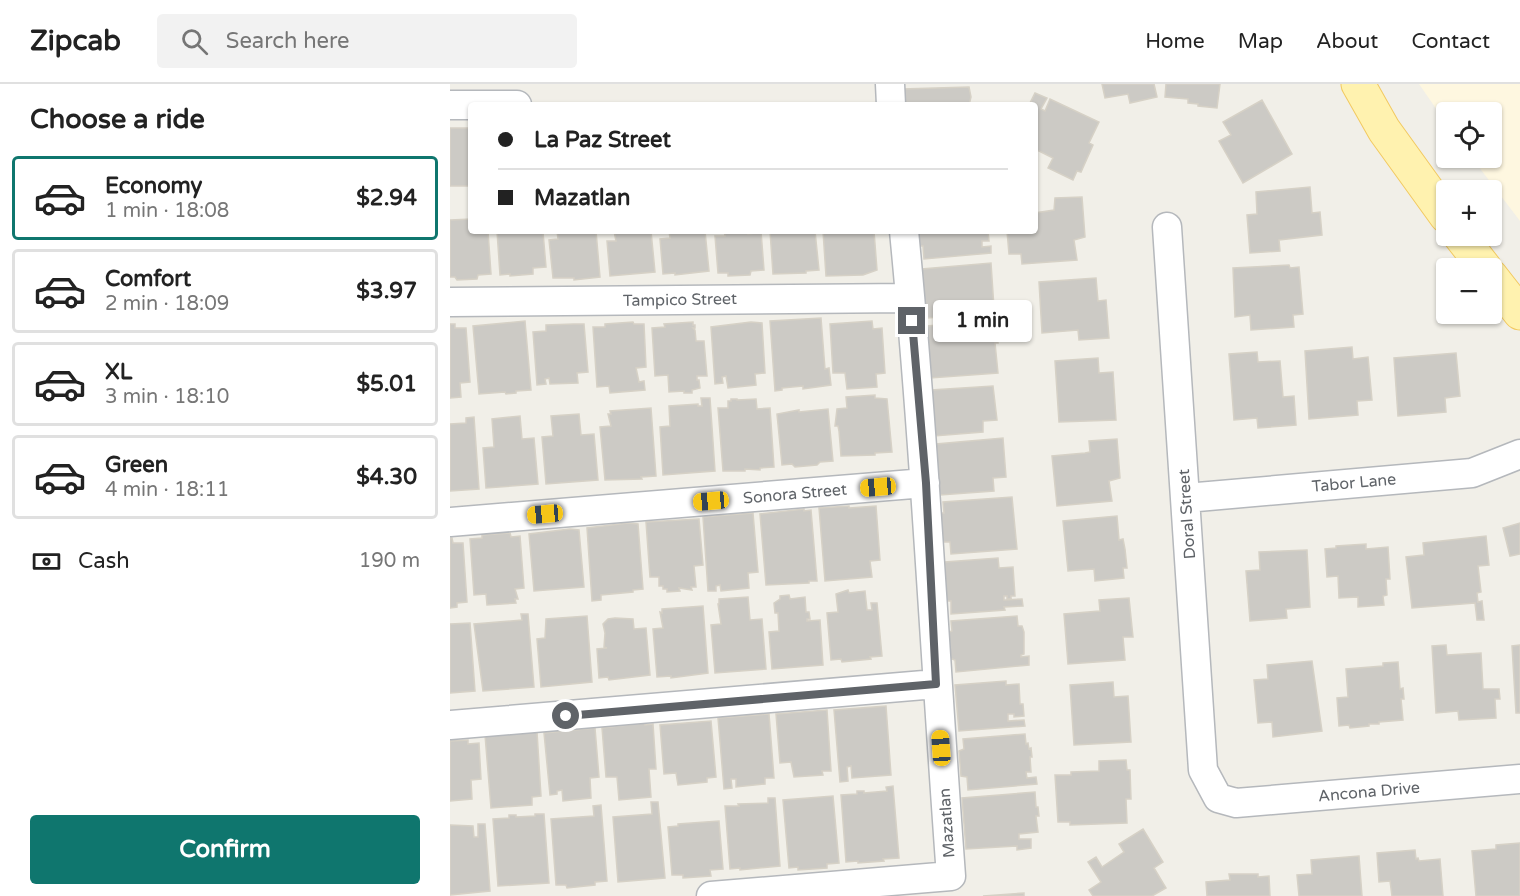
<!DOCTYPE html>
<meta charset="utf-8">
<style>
body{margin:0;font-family:"Varela Round",sans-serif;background:#f2f2f2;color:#222;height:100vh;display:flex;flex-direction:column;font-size:22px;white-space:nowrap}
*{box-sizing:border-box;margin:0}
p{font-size:20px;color:#767676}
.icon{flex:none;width:33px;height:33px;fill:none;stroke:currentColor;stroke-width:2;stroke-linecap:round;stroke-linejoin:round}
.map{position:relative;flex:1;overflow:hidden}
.details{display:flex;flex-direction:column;background:#fff;width:450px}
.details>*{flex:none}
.top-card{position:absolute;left:18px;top:18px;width:570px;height:132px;border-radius:6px;box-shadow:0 2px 4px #0004;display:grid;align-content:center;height:132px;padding:0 30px;background:#fff}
.controls{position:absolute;left:986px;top:18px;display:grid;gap:12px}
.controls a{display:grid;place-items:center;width:66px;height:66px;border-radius:6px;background:#fff;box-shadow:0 2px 4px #0004;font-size:30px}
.end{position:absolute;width:27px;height:27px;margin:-14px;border:8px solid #5f6368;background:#fff;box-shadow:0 0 0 3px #fff}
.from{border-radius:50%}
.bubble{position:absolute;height:42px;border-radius:6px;background:#fff;box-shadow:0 2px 4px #0004;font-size:20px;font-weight:700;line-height:42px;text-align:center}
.car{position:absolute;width:18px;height:36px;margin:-18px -9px;border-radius:8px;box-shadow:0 0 4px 2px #0007;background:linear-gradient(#f5c518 24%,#345 0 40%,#f5c518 0 76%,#345 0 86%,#f5c518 0)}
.top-card b{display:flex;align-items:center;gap:21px;height:57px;font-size:22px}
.top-card b+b{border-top:2px solid #e0e0e0}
.top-card i{width:15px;height:15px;background:#222}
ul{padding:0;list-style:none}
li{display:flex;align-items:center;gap:18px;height:84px;margin:0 12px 9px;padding:0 18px;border:3px solid #e0e0e0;border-radius:6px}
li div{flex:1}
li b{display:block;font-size:22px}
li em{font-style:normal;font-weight:700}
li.current{border-color:#0f766e}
li>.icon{width:54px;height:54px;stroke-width:1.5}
h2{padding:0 30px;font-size:27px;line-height:72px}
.pay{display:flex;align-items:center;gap:15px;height:66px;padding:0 30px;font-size:22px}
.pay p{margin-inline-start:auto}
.cta{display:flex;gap:12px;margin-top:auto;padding:12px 30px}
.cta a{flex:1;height:69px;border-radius:6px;background:#0f766e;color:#fff;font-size:24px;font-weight:700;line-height:69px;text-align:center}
header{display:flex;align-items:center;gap:36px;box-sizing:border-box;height:84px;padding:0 30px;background:#fff;border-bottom:2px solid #e0e0e0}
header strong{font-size:28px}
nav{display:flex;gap:33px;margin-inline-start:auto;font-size:21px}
.search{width:420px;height:54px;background:#f2f2f2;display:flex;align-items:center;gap:15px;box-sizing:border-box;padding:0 21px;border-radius:6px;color:#767676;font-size:22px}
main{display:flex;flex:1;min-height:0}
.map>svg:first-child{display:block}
.commercial{fill:#fef7e0}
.building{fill:#cccac5;stroke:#d6d1c6;stroke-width:1.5}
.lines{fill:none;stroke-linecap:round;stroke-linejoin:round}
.minor-casing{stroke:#b5b8bc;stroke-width:31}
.major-casing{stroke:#f2c960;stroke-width:35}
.minor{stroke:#fff;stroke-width:28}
.major{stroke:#fff2af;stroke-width:33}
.route{stroke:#5f6368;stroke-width:8}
.labels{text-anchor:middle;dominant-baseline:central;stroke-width:6;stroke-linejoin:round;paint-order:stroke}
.street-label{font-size:16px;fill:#5f6368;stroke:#fff}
</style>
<header>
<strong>Zipcab</strong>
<div class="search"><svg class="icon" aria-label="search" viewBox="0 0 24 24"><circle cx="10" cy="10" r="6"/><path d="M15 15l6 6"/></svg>Search here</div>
<nav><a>Home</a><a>Map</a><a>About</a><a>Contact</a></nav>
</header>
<main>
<section class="details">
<h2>Choose a ride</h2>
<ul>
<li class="current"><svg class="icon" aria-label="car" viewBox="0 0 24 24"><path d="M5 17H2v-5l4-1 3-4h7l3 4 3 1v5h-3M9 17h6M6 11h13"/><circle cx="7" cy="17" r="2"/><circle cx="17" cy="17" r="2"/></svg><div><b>Economy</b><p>1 min · 18:08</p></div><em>$2.94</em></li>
<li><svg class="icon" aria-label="car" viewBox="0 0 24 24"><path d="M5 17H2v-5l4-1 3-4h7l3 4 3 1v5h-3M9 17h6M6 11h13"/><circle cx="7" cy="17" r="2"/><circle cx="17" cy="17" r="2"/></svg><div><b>Comfort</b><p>2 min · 18:09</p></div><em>$3.97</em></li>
<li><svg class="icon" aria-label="car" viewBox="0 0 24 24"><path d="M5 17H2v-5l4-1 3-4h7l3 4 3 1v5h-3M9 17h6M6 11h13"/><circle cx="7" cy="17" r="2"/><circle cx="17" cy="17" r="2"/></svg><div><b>XL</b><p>3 min · 18:10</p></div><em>$5.01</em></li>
<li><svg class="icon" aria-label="car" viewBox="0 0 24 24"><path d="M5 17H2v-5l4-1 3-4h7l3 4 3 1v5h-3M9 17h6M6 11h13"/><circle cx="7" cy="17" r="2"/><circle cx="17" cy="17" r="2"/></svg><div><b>Green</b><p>4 min · 18:11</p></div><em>$4.30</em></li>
</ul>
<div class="pay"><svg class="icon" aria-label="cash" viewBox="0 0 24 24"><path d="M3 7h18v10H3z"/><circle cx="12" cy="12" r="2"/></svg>Cash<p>190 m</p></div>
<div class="cta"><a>Confirm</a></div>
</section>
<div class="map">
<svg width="1070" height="812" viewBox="0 0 1070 812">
<rect width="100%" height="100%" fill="#f1efe8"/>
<path class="commercial" d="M969 0H1070V137L1022 74H1041V28H996V39Z"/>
<path class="building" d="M652 0H704L707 13 680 19 678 10 655 14Z
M716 0H770L767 24 748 22V20L738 19V15L715 13Z
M519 3 521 13 519 21H451L452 5Z
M585 9 597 14 591 25 595 27 600 15 649 38 639 59 643 61 631 88 627 87 623 96 598 84 603 74 585 65V21H579Z
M812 16 842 70 793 99 769 57 781 51 773 38Z
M0 44H21V102H0Z
M860 103 862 129 870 128 872 151 829 156 830 167 800 169 797 131 807 130 806 108Z
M632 113 635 153 624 156 627 176 572 180 571 170H559L557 147H585V129L604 126 605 114Z
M21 135V147H38L41 190 28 191 27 195 7 196 5 193H0V136Z
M47 147 93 148 96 183 83 184V190L60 192V190L50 191Z
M107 147H146L150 193 124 196V194H103L99 156 108 155Z
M164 147H201L205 188 160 192 157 157H166Z
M219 147H255L259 187 225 191V189L213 190 210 155 220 154Z
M274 147H298V150L304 149V147H311L314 186 301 187 300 191 278 192V189H268L265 152H275Z
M320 147H365L369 186 356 187V189L323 190Z
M373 147H424L427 186 413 191 376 192Z
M467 147H538L539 157H532V163L541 162V169L474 175 473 162H469Z
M541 179 544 224 548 223V229L477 234 470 194H473L472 185Z
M839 181 840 184 849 183 853 230 843 231 844 243 801 246 800 231 785 233 783 184Z
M646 194 648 217 656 216 659 254 629 256 628 246 592 249 589 198Z
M371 234 375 285 379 284 381 301 353 305V302L332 304V306L325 307 320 237Z
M75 237 81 306 66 307V309L56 310 55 308 29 310 23 242Z
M422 237 423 245 432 244 435 289 426 290 427 303 397 305 395 289H383L380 240Z
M543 237 544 250 547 249 548 259H545L548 289 480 294 476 242Z
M183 238 184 240H194L196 283 186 284 189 298 194 297 195 306 160 309 159 302 147 303 143 243H155V240Z
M243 238V241H245V244H243L245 246 246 257H254L257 292H247V296H249L250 304 242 306V309H234V307L219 308 218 291 205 292 202 244 215 243 214 240Z
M301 238 312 239 315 289 305 290 306 301 278 304 276 292 272 293 273 299 265 300 261 243Z
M0 240H5V244H16L20 298 10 299 11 313 0 314Z
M124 240H134L138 288 127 289 128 299 100 300 99 294 95 295 96 300 87 301 83 248 96 247V241Z
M902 263 903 275 918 273 922 316 907 317 908 331 859 335 855 267Z
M807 268 808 278 830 277 833 313 844 312 846 341 808 344 807 334 784 336 779 270Z
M1006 269 1010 312 995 314 996 328 948 332 944 274Z
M648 274 649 289 663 288 666 336 609 338 605 277Z
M543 302 547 336 533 337V348L484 352 481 306Z
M425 311V314L437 315 442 368 425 369V371L391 372 389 347 388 342H385L387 325 397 324 396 313Z
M251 314H260L265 387 213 391 210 343 220 342 219 322 248 320V322H252Z
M281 315H287V316L306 315 307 325 320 324 324 383 310 384V386L295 385V387H273L268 324H278V317H281Z
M201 324 206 392 191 393 192 395 155 396 150 343 161 342 158 330H161L160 327Z
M378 325 383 377 370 378 367 381 345 383 342 380 332 381 327 330 349 326V328Z
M129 330 131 351 144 350 148 396 96 400 92 353 103 352 101 332Z
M70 332 72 355 84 354 88 400 36 404 33 364 44 363 42 335Z
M24 333 29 405 0 407V340L16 339V334Z
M553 354 556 393 543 394 544 407 490 411 484 373 487 370 486 360Z
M667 355 670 394 659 397 662 417 607 422 602 372 635 369 640 368 639 357Z
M562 413 567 465 501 470 500 458H493L491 429H494L493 418Z
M399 422V424L426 422 430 476 420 477 422 493 375 497 369 424Z
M354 425V427L361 426 367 497H359V499L316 501 310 430Z
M303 429 308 488 298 489 299 504 271 507 270 501 266 502V507H258L253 433Z
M667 432 669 456 673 455 675 465 677 484H673L674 494 645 497 644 485 618 487 613 437Z
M249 435 253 481 244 482 246 503H241L242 506 229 504 230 507 217 508V505H213V502H209V493H200L196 438Z
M178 439 188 440 193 505 183 506V508L151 511V516L142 517 137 444Z
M1070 439V470L1060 472 1053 444Z
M120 445 129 446 134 503 84 507 79 450Z
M60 449 61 453 70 452 74 504 65 505 68 515H65L66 519 37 521 36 510 24 511 20 455 32 454V451Z
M1036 452 1039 481 1028 482 1031 508 1027 509 1028 518 1032 517 1034 536H1027L1025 519 962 524 956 473 974 471 973 459Z
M0 454H2L3 459H13L17 518 7 519V523L0 524Z
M916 460V465L938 463 940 495H936L937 511 933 512 934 521 908 523V513L889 514 888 492 877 493 875 465 886 464V462Z
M857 466 860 523 836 525 837 534 800 537 796 487 810 486 809 468Z
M548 474 549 484 563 483 565 512H561V515H557V512H554V516L572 515 573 522 554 523 555 526 501 530V517H497L496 514 495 478Z
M398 506 399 509 415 507 417 526H422L421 519H427L432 572 420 573 421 575 392 578 391 575 381 576 377 529 388 528 386 510Z
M339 511 340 515 355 513 356 528H359L360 535H357V537L370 536 373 581 322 585 319 548 329 547 328 529H325L324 519 330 515V512Z
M298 513 300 536 312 535 316 585 265 589 261 541 271 540 268 520H269V515Z
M679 514 683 553H673L675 576 618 580 614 530 650 527 649 516Z
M253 522 258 589 221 594V592L207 593 203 545 213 544 210 528 212 529V525Z
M71 530H78L84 603 33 607 24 540 72 536Z
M137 532 142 598 91 603 87 555 95 554 96 535Z
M567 532 568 542H572L574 548V570L571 571V573L579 572V581L506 588 505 576 499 574V548L502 547 501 537Z
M165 534 183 535 184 545 196 544 200 591 159 596 158 593 149 594 147 565 157 564 154 563 155 549 153 540 158 535Z
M20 539 25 607 0 609V540Z
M996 561 997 571 1031 569 1033 605H1049L1050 615H1045L1046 634 1009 636 1008 627 986 629 982 562Z
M1070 561V629H1066L1062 562Z
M862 577 872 647 823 653 822 638 808 639 804 596 818 595 817 581Z
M948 578 950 605 953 604 954 615H951L953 636 929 638V640H919V642L900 644 899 641 889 642 887 614 898 613 896 585 933 582V579Z
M556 597V601L569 600 570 620H573L574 632 564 633V630H558V637L574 636 575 642 509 647 505 601Z
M663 598 664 613 678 612 681 658 624 661 620 601Z
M436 622 441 691 402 694 401 682 397 683 398 697 390 698 384 626Z
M377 626 381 687H372L373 691 344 693 341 678 330 679 326 630Z
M319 630 324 694H315V700L286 703V695H281L282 704 274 705 268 634Z
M261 637 266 693 257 694V698L228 701 226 689 214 690 210 641Z
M195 639V641L203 640 206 685H199L201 713 169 716 167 693H156L152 644Z
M145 644 149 693 140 694 141 714 113 717 112 706 107 707V710L100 711 94 649Z
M87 648 91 712 82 713V721L41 724 35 651Z
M575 650 576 660 578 659 579 665 581 664 582 673H580L581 688H576L577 694 586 693 587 700 518 706 517 693 511 692 509 667 514 665 513 655Z
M18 656V660L29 659 31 695 21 696 22 715 0 717V657Z
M676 676 677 686H680L681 715H676L677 739 620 741V738H608L605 691H621V688L649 687V677Z
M443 702 449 774 433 775 434 777 408 779V777L396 778 391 711 407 710V707H414V709L437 707 436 703Z
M585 708 586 723H588L589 732H586L588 748 569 750V755H581V764L567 766V762L516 765 512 714Z
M383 712 389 779 377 780V784L348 786V783L339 784 333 716Z
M318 714H325L330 782 290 786V784L280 785 275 722H289L288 720 318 719Z
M201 718H208L215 794 168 798 163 733 202 730Z
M151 721 157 797 145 798V801L117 804 116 801H106L101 735 144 732 143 722Z
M85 730H94L99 799 48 802 43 735 59 734V731H66V733L85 732Z
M269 737 273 785 260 786 261 792 233 794V791H222L218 743 228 742V740Z
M28 740H35L40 807 0 811V741L23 742 24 753H28Z
M693 745 713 778 704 784 716 804 702 812H643L639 806 651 798 638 778 646 773 652 783 674 768 669 760Z
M1070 759V812H1026L1022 767 1046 765V761Z
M965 766 966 775 968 774 969 777 990 775 993 812H942L940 797 929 798 927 769Z
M909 772 912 812H849L847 791 862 790 861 776Z
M779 790H808V793L819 792 820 812H757L756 798 780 796Z
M574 809V812H533Z"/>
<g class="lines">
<g class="minor-casing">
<path id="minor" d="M440 0 441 21
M0 21H67
M717 143 753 686 768 714 786 719 1070 695
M0 218 460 214
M736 414 1022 389 1070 370
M0 438 475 399
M0 641 486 600
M261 812 501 792C485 577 475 362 454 147"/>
</g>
<g class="major-casing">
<path id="major" d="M908 0 934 46 996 132
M1010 152 1035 184
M1041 192 1070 229"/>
</g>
<use href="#minor" class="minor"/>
<use href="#major" class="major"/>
</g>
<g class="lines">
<path class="route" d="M116 632 486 600 476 399 462 237"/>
</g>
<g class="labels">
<g class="street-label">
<text transform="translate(230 216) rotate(-1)">Tampico Street</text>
<text transform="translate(904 399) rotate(-5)">Tabor Lane</text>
<text transform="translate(345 410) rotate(-5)">Sonora Street</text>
<text transform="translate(737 430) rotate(-94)">Doral Street</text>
<text transform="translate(919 708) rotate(-5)">Ancona Drive</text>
<text transform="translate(497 739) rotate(-94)">Mazatlan</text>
</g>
</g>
</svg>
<div class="controls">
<a><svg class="icon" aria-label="locate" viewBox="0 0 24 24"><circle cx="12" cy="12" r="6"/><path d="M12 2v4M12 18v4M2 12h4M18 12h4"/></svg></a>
<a>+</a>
<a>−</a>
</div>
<i class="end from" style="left:116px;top:632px"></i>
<i class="end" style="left:462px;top:237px"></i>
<div class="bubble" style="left:483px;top:216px;width:99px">1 min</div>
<i class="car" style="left:428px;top:403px;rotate:265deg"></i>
<i class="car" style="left:261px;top:417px;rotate:265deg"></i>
<i class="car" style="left:95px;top:430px;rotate:265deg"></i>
<i class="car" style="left:491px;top:664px;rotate:356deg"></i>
<div class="top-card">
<b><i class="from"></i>La Paz Street</b>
<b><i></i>Mazatlan</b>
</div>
</div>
</main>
